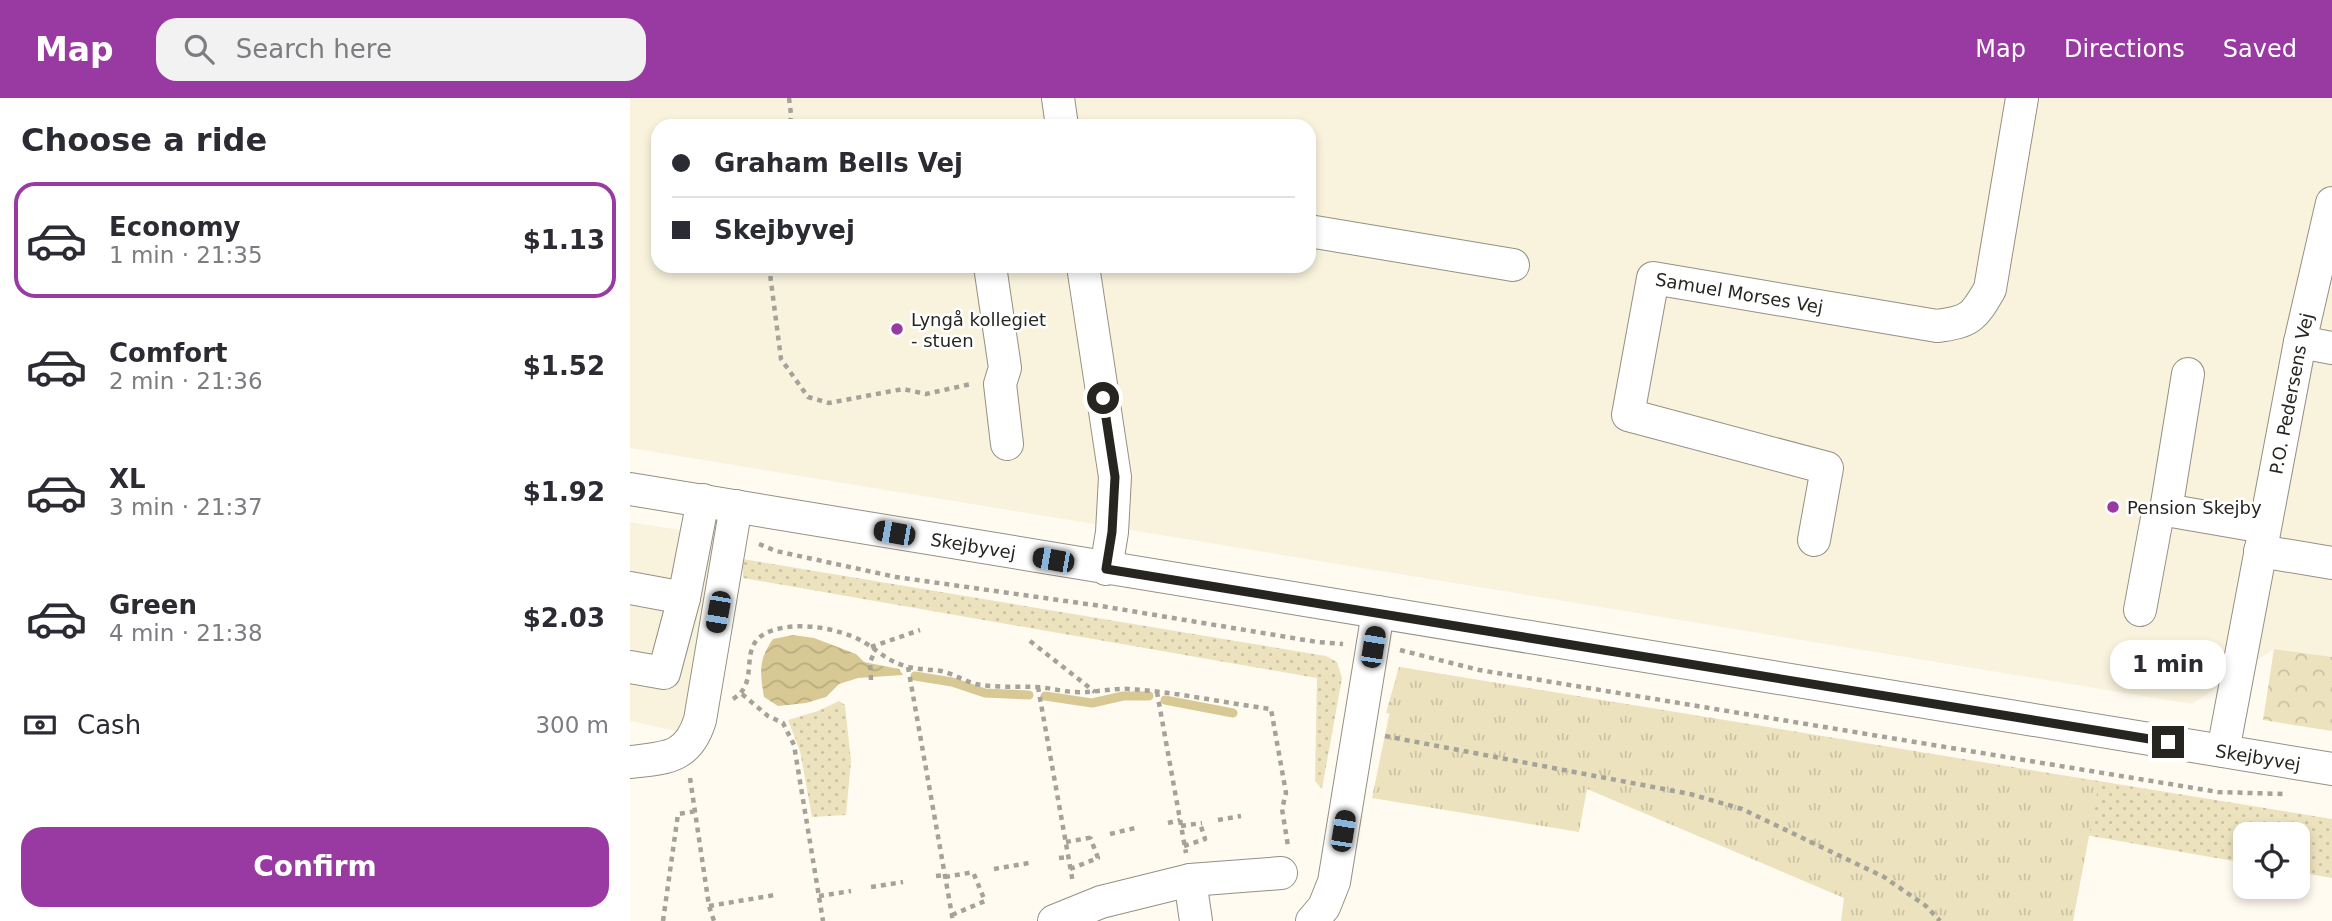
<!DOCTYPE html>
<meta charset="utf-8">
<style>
body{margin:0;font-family:"DejaVu Sans",sans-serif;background:#f2f2f3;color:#2b2b33;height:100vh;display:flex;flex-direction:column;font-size:26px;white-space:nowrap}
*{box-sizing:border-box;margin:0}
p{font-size:23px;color:#7c7c81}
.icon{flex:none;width:38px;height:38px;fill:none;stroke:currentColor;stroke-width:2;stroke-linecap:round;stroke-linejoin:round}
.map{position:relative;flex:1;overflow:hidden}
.side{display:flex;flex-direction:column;background:#fff;width:630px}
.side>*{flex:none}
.guide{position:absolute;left:21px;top:21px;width:665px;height:154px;border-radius:21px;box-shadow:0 4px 10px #0003;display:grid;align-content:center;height:154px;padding:0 21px;background:#fff}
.fabs{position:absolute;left:1603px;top:724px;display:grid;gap:14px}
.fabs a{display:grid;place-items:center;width:77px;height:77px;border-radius:14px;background:#fff;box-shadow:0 4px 10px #0003;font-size:35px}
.end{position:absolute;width:32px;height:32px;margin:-16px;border:9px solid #272520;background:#fff;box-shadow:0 0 0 4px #fff}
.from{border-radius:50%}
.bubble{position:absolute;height:49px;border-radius:21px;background:#fff;box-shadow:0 4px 10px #0003;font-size:23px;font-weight:700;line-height:49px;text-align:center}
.car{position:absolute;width:21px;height:42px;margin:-21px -10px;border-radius:9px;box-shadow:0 0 5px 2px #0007;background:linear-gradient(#222 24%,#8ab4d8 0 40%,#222 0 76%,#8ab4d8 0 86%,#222 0)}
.guide b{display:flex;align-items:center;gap:24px;height:66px;font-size:26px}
.guide b+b{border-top:2px solid #e1e1e2}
.guide i{width:18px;height:18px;background:#2b2b33}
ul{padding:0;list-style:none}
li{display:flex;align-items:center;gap:21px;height:116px;margin:0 14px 10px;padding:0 7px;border:4px solid transparent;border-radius:21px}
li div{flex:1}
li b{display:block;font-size:26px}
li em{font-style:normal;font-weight:700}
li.current{border-color:#993aa3}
li>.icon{width:63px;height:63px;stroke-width:1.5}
h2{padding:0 21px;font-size:32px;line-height:84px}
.pay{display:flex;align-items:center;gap:18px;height:77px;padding:0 21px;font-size:26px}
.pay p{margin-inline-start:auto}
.primary-button{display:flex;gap:14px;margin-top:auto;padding:14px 21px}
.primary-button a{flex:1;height:80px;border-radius:21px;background:#993aa3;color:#fff;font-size:28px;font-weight:700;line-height:80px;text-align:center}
header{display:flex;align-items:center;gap:42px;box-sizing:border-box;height:98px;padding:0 35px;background:#993aa3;color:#fff}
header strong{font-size:33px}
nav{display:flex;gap:38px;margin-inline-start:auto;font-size:24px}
.search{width:490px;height:63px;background:#f2f2f3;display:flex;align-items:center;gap:18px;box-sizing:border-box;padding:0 24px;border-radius:21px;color:#7c7c81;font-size:26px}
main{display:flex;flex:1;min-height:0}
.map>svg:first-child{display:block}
.built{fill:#f9f3de;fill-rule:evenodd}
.grass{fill:url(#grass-dots)}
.forest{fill:url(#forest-crowns)}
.park{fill:url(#park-tufts)}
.water{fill:url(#water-waves)}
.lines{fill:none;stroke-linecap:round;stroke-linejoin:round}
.stream{stroke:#d7c894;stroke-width:9}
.minor-casing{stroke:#949083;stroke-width:34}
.path{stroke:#a5a299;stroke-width:4.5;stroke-dasharray:5 5;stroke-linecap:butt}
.minor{stroke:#fff;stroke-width:32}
.route{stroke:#272520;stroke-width:9}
.poi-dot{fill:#993aa3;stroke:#fff;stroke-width:2.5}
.labels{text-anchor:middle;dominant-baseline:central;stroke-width:5;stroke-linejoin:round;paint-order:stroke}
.street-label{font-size:18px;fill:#272520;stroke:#fff}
.poi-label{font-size:18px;fill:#272520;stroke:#fff;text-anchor:start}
</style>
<header>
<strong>Map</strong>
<div class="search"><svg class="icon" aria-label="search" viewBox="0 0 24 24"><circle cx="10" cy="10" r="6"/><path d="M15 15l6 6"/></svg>Search here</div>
<nav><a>Map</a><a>Directions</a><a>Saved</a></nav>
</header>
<main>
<section class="side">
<h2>Choose a ride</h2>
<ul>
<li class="current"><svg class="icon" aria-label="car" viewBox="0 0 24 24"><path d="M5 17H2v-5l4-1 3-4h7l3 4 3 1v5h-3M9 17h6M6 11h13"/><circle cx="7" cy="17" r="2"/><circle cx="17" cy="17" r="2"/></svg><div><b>Economy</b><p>1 min · 21:35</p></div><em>$1.13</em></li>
<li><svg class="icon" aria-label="car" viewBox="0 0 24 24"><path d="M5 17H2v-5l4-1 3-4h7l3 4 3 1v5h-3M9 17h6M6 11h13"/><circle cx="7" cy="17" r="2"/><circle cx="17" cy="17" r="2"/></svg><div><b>Comfort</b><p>2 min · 21:36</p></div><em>$1.52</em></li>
<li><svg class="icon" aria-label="car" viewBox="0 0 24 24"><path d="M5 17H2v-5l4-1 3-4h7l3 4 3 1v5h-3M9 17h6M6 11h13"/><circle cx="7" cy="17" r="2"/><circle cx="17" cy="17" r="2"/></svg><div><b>XL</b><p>3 min · 21:37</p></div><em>$1.92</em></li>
<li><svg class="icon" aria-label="car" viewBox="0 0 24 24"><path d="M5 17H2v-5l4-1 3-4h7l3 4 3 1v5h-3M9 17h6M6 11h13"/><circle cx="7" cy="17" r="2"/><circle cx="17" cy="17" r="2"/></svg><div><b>Green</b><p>4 min · 21:38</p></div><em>$2.03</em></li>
</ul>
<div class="pay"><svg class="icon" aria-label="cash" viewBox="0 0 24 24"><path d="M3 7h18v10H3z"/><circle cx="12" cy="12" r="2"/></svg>Cash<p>300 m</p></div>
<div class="primary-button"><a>Confirm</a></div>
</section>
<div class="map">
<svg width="1702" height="823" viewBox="0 0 1702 823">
<defs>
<pattern id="grass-dots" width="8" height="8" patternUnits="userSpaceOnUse" patternTransform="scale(1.75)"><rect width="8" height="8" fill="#ece2be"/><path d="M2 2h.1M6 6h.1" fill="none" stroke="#cac2a3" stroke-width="1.8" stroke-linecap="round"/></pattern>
<pattern id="forest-crowns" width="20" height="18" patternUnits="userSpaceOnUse" patternTransform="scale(1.75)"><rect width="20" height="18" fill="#ece2be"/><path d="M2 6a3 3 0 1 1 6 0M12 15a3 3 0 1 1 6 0" fill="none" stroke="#cac2a3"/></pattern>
<pattern id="park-tufts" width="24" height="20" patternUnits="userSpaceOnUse" patternTransform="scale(1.75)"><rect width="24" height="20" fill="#ece2be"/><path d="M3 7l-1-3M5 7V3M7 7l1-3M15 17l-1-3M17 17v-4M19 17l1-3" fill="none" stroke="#cac2a3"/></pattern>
<pattern id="water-waves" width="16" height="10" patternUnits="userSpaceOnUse" patternTransform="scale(1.75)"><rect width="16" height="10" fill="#d7c894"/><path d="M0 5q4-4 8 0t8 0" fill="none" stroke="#b9ac7f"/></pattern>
</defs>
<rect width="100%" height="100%" fill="#fffbf0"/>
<path class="built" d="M0 0H1702V561L1644 551 1562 606 0 350ZM28 28H679V168H28Z
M0 424 94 439 63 637 0 623Z"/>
<path class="grass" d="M113 461 696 558 707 564 712 580 692 691 685 683 687 580 113 480Z
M769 569 1702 721V780L1668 774V737H1615V765L756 615Z
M209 603 215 607 221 663 216 717 182 719 170 653 158 622 188 613Z"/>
<path class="forest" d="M1644 551 1702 559V633L1633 622Z"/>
<path class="park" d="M769 569 1469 685 1443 823H1211L1214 800 957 691 949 734 742 700Z"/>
<path class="water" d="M163 537 184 540 226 556 234 564 269 571 273 577 228 580 209 586 196 599 176 605 148 608 134 599C130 573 128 563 143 541Z"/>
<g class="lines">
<path class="stream" d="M285 578 322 584 355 595 399 597
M415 598 462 605 493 598H519
M535 602 603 615"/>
<g class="minor-casing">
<g id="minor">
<path d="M428 0 432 28"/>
<path d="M679 133 883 167"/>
<path d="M360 168 375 270 370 286 377 346"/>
<path d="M453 168 485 379 482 434 476 471"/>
<path d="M1670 244 1702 250"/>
<path d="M1558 276 1536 412 1634 429"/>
<path id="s1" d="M0 391 1702 671"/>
<path id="s2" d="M1184 442 1197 370 998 317 1023 180 1307 228C1340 224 1344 219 1360 191L1392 0"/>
<path d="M1630 453 1702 465"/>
<path d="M0 490 54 500"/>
<path d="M1510 512 1527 420 1536 412"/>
<path d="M0 569 34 575 54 500 73 402"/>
<path id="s3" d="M1593 653 1670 244 1702 105"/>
<path d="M0 664C35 660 58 661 70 622L106 408"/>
<path d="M560 782 566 823"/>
<path d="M424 823 471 804 560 782 651 775"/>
<path d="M682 823 694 809 704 784 748 514"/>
</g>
</g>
<path class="path" d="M159 0 161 16 160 28
M139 168 151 261 178 299 199 305 273 291 296 296 341 286
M129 446 146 453 266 479 471 508 687 544 713 546
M400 543 465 594
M241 549 290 532
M770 552 849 572 1588 694 1655 696
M278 569 323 823
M241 582 240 564 245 553
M408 589 443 785
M527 594 556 755
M112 596 138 618 153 625 164 647 193 823
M103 601C133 583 104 546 141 533 168 523 209 530 234 544 248 553 258 563 275 568 286 572 299 571 311 573 324 576 334 583 346 586 365 590 385 588 404 589 418 589 432 594 446 594 465 595 481 590 499 591 547 594 594 605 641 611L656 695 652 711 658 748
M755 638 1060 696 1112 711 1254 779 1296 808 1310 823
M60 680 79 808 84 823
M588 722 611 718
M538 725 550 722
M551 728 572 725
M480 736 505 730
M436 744 464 739
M554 748 575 741 570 725
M429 760 438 759
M364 771 399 765
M440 771 468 760 460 739
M306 778 315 777
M315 779 344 774
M241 789 273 784
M189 798 221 793
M79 808 145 797
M322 817 355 803 343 774
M33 823 48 716 66 713"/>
<use href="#minor" class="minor"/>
</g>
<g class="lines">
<path class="route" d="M473 300 485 379 482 434 476 471 1538 644"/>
</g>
<g class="poi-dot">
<circle cx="267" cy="231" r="7"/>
<circle cx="1483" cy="409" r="7"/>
</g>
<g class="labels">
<g class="street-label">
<text stroke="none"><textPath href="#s2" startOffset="506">Samuel Morses Vej</textPath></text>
<text stroke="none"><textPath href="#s3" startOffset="364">P.O. Pedersens Vej</textPath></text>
<text stroke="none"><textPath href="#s1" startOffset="348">Skejbyvej</textPath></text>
<text stroke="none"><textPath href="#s1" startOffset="1650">Skejbyvej</textPath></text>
</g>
<g class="poi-label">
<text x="281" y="221">Lyngå kollegiet<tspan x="281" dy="21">- stuen</tspan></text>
<text x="1497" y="409">Pension Skejby</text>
</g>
</g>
</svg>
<div class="fabs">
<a><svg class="icon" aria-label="locate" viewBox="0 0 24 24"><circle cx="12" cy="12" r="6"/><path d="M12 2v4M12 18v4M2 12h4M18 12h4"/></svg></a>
</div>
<i class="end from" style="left:473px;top:300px"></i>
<i class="end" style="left:1538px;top:644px"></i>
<div class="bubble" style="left:1480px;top:542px;width:116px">1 min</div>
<i class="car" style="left:264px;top:435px;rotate:280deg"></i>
<i class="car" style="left:423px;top:462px;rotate:280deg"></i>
<i class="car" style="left:88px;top:514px;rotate:190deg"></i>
<i class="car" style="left:743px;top:549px;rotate:9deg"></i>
<i class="car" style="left:713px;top:733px;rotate:9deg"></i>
<div class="guide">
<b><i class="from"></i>Graham Bells Vej</b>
<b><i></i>Skejbyvej</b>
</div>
</div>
</main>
